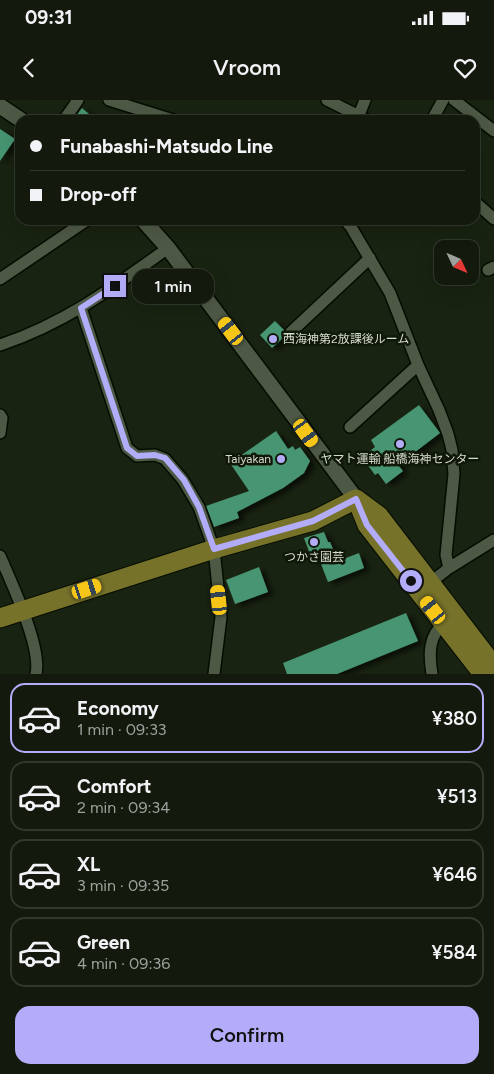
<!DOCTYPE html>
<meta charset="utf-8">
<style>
body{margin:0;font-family:Figtree,"Noto Sans JP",sans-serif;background:#20271b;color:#f1f3f6;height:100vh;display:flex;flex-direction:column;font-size:19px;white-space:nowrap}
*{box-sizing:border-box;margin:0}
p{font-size:16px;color:#9da19d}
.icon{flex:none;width:28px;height:28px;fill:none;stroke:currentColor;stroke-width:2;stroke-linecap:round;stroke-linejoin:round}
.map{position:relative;height:574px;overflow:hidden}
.details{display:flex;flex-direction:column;background:#131a0d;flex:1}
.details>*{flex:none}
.hud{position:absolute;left:15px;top:15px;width:465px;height:110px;border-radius:15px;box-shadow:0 5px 20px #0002,0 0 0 1px #32382e;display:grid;align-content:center;height:110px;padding:0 15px;background:#131a0d}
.needle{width:32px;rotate:134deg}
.buttons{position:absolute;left:434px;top:140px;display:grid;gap:10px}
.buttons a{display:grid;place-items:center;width:45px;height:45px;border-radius:10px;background:#131a0d;box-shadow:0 5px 20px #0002,0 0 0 1px #32382e;font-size:25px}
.end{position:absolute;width:22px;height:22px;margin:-11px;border:6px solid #b3adf9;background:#111;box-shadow:0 0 0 2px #111}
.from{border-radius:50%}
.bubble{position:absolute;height:35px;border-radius:15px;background:#131a0d;box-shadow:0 5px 20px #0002,0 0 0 1px #32382e;font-size:16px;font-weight:600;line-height:35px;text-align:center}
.car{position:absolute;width:15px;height:30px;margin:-15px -8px;border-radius:6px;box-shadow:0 0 4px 1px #0007;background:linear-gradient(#f5c518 24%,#345 0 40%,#f5c518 0 76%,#345 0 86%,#f5c518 0)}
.hud b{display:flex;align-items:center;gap:18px;height:48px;font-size:19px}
.hud b+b{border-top:1px solid #32382e}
.hud i{width:12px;height:12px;background:#f1f3f6}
ul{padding:9px 0 0;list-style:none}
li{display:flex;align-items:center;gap:15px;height:70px;margin:0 10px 8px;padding:0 5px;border:2px solid #32382e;border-radius:15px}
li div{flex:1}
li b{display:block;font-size:19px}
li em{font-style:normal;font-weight:600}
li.current{border-color:#b3adf9}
li>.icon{width:45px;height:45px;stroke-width:1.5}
.primary-button{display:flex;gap:10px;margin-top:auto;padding:10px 15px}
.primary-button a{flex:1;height:58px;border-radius:15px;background:#b3adf9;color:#111;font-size:20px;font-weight:600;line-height:58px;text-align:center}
.status{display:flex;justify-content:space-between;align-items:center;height:35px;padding:0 25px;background:#131a0d;direction:ltr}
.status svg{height:14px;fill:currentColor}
header{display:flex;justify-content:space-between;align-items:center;height:65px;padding:0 15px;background:#131a0d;font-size:22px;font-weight:600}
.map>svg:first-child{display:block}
.building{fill:#479572;filter:url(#shadow)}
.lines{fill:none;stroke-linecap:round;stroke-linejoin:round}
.minor-casing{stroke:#050c01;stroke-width:14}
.tertiary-casing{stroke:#050c01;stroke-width:18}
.primary-casing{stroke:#050c01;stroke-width:21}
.minor{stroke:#4e5945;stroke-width:11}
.tertiary{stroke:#4e5945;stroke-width:15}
.primary{stroke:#76722a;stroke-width:19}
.route{stroke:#b3adf9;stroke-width:6}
.poi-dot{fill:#b3adf9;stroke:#101908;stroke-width:2}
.labels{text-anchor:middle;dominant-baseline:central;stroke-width:5;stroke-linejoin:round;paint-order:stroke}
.poi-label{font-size:12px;fill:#d5dcd0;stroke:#101908}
</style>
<div class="status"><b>09:31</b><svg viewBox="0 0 49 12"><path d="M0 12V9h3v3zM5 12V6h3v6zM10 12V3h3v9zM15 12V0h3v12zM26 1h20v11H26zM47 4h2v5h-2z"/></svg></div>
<header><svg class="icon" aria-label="back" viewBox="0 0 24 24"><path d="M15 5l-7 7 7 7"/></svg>Vroom<svg class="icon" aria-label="heart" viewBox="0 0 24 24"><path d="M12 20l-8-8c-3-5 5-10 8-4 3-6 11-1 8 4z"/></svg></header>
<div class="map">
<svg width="494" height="574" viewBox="0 0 494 574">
<defs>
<filter id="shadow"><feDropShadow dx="5.5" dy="3" stdDeviation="2.5" flood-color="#0009"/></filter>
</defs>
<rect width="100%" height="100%" fill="#192311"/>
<path class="building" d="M82 8 96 20H73Z
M0 29 15 39 0 61Z
M275 221 284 230 285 236 272 248 260 235Z
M419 305 440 333 398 365 403 371 386 384 378 373 375 375 362 357 375 347 371 340Z
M276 331 288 349 293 346 295 350 300 347 310 361 304 373 283 388 237 412 239 418 214 427 206 406 249 391 230 363Z
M324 432 328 442H330L338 461 359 453 364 468 328 482 319 459 313 462 304 438Z
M259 467 268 492 235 504 226 480Z
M406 513 418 541 337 574H287L283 563Z"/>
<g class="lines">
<g class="minor-casing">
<path id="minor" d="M109 0 173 20
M327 0 367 20
M454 0 494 31
M359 15 365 0
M64 20 78 0
M432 20 443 0
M475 102 494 119
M345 120 351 127 390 193 418 265 439 310 448 334 452 350 454 374 446 455 449 468
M488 170 494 167
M0 179 87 120
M81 208 127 348 137 356 155 355 165 359 183 380 199 407 214 449 221 517 214 574
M291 232 370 158
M0 245C64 224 114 187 168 148
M0 315 2 318 0 333
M350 327 418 265
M0 456C11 482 42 547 36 574
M431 482 449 468 494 440
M432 574C429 556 428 535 444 524"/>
</g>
<g class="tertiary-casing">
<path id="tertiary" d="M0 6 21 20
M143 120 168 148 356 399"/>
</g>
<g class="primary-casing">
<path id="primary" d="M356 399 379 416 494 566
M357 400 367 425 483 574
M0 518 214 449 313 421 356 399"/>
</g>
<use href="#minor" class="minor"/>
<use href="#tertiary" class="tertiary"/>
<use href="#primary" class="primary"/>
</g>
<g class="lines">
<path class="route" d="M115 186 81 208 127 348 137 356 155 355 165 358 184 380 199 407 214 449 313 421 356 399 367 425 411 481"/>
</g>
<g class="poi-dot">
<circle cx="273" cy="239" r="5"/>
<circle cx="400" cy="344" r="5"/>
<circle cx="281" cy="359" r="5"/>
<circle cx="314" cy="442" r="5"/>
</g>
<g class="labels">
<g class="poi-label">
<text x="283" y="239" text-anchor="start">西海神第2放課後ルーム</text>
<text x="271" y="359" text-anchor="end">Taiyakan</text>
<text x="400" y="359">ヤマト運輸 船橋海神センター</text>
<text x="314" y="457">つかさ園芸</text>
</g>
</g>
</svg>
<div class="buttons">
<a><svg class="needle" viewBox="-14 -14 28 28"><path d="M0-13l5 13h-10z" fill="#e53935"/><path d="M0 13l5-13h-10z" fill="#9da19d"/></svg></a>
</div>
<i class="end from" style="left:411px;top:481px"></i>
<i class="end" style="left:115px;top:186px"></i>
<div class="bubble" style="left:132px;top:169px;width:82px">1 min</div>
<i class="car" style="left:231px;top:231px;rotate:323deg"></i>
<i class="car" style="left:306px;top:333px;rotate:144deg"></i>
<i class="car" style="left:87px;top:489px;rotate:72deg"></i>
<i class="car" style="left:219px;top:500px;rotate:354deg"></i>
<i class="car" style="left:433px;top:510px;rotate:322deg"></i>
<div class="hud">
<b><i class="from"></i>Funabashi-Matsudo Line</b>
<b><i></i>Drop-off</b>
</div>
</div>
<section class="details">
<ul>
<li class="current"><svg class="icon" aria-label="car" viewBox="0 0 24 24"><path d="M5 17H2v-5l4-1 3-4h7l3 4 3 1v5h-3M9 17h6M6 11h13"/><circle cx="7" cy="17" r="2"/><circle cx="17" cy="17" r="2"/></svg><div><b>Economy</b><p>1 min · 09:33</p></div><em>¥380</em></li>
<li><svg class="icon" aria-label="car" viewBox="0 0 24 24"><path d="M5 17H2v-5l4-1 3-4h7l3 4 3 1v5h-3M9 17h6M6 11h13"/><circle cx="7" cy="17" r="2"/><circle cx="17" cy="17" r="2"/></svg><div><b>Comfort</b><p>2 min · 09:34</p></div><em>¥513</em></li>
<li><svg class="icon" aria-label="car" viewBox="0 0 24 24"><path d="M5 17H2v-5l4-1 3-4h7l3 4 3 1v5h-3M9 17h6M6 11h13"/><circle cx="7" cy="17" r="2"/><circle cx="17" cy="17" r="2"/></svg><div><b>XL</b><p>3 min · 09:35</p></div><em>¥646</em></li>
<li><svg class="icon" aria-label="car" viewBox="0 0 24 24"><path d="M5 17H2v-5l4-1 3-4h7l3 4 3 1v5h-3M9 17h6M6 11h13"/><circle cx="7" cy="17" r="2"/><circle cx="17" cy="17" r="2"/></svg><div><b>Green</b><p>4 min · 09:36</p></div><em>¥584</em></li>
</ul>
<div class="primary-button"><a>Confirm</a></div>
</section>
